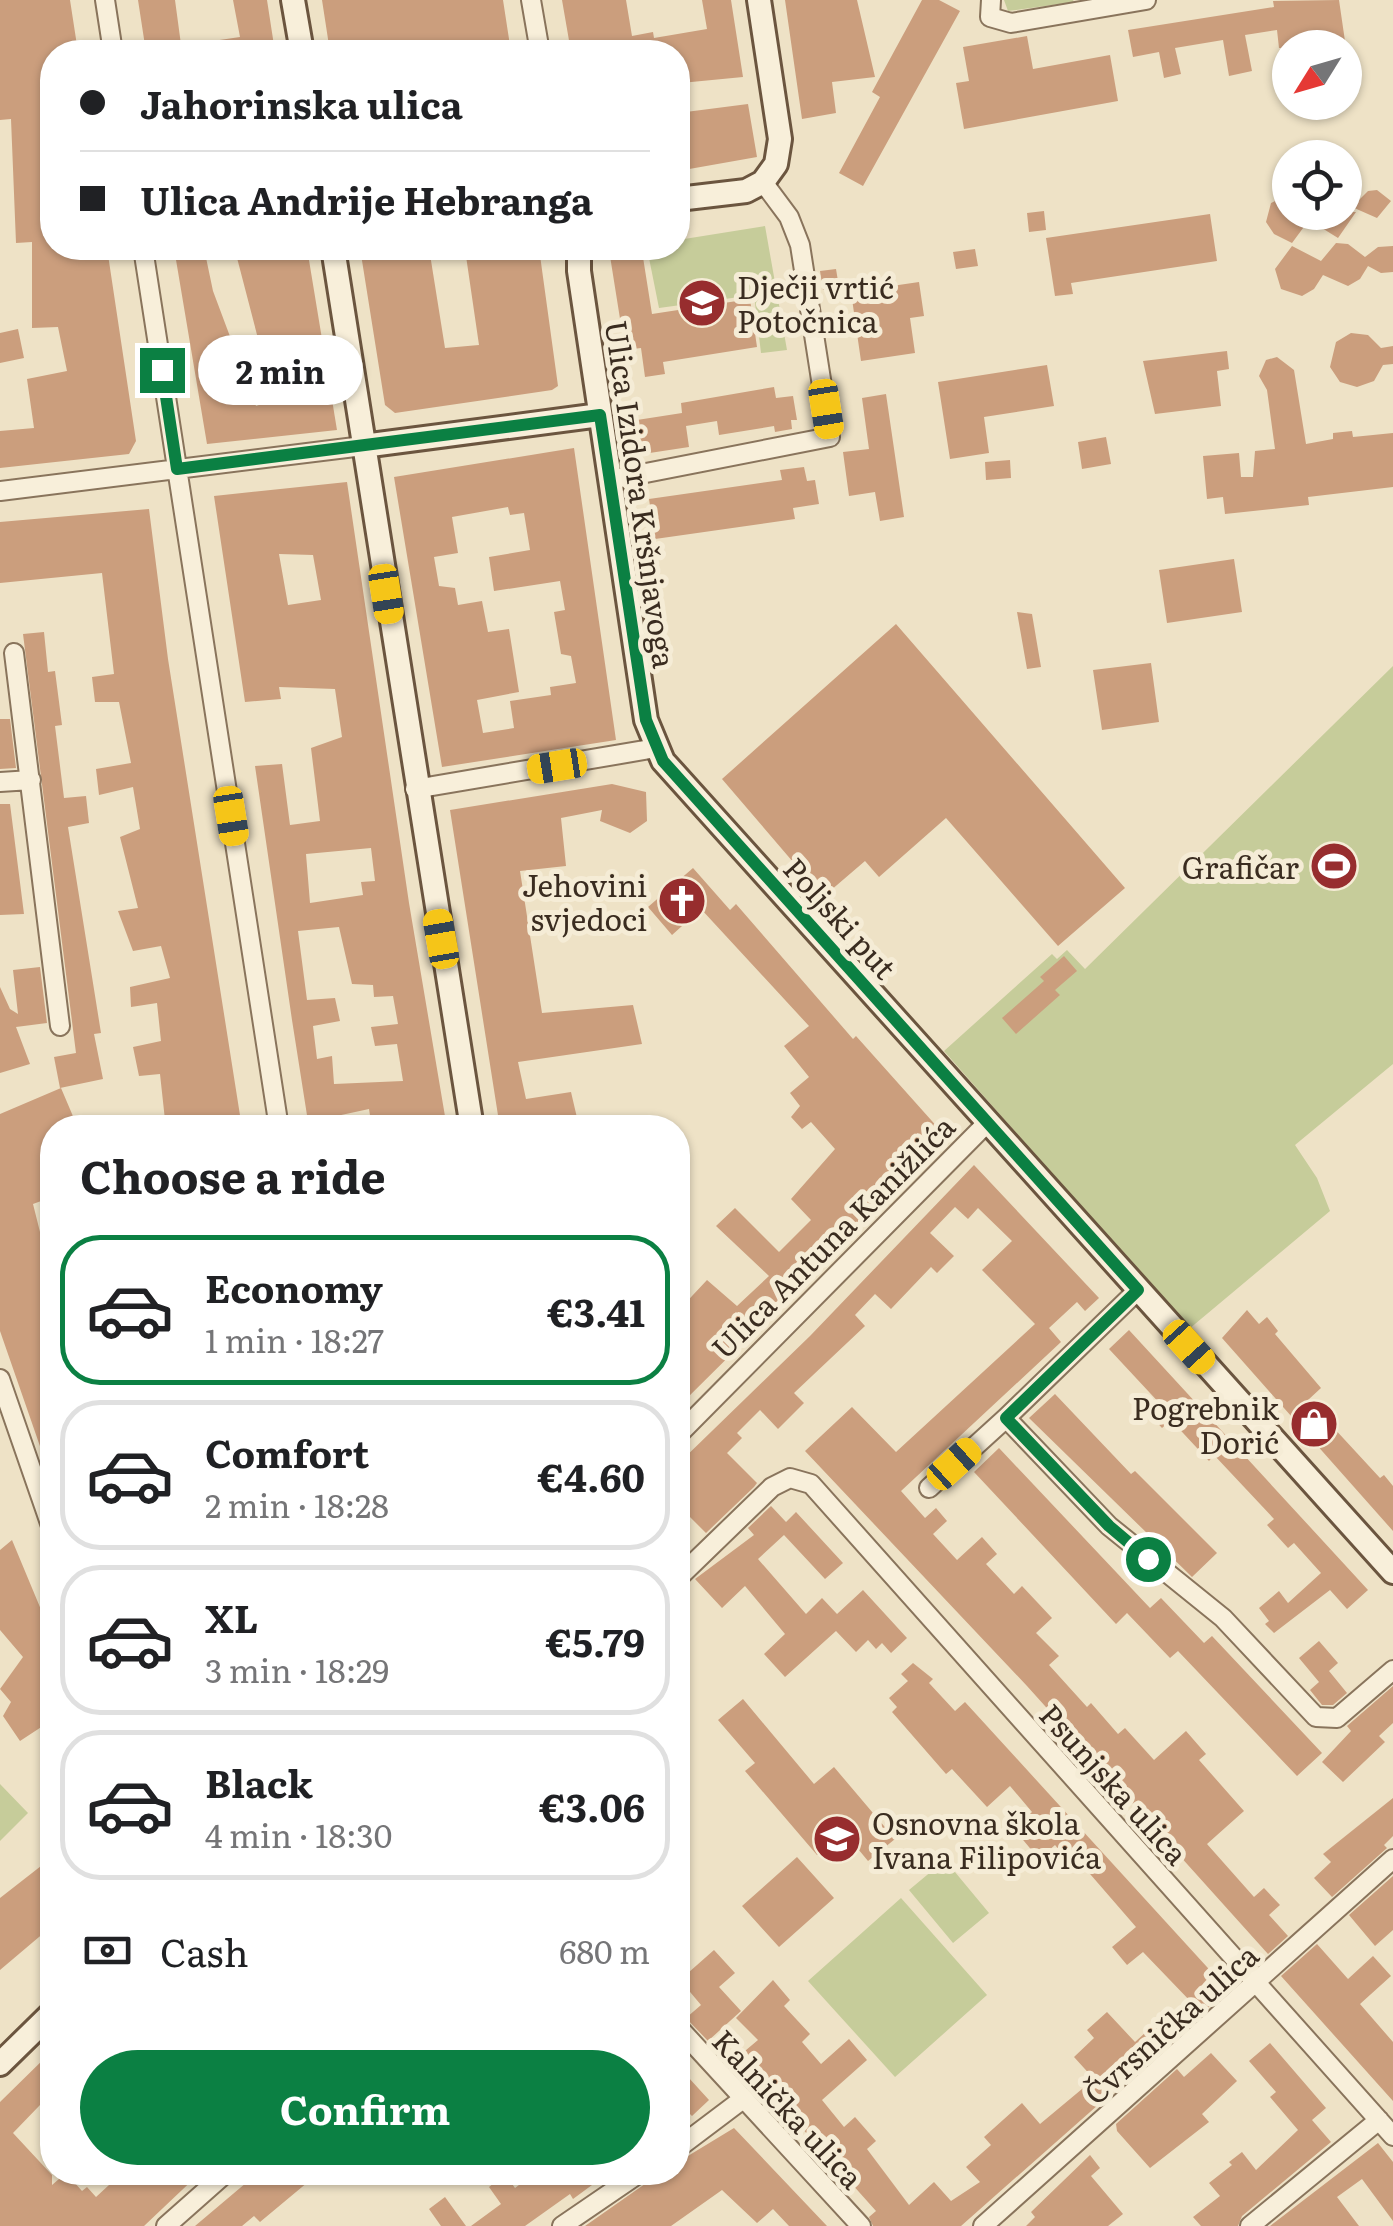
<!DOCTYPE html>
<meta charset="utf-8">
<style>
body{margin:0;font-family:Literata,serif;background:#f6f6f6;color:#202124;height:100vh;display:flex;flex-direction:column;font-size:38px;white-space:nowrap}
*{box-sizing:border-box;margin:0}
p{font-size:32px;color:#757577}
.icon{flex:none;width:55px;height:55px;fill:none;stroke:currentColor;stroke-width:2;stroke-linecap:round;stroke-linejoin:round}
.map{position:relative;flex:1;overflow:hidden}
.details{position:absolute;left:40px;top:1115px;width:650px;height:1070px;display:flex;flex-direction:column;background:#fff;border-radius:40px;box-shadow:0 2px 8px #0004}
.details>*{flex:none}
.guide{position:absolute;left:40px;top:40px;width:650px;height:220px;border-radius:40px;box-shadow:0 2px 8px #0004;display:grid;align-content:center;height:220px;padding:0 40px;background:#fff}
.needle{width:65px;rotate:233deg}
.buttons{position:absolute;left:1272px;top:30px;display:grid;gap:20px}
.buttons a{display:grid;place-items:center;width:90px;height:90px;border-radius:50%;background:#fff;box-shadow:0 2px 8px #0004;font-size:50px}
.end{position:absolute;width:45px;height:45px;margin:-22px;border:12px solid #0b8043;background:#fff;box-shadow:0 0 0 5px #fff}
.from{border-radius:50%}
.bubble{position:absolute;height:70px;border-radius:35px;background:#fff;box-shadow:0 2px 8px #0004;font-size:32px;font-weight:700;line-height:70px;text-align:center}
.car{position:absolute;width:30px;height:60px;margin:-30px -15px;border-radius:12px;box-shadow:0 0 8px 2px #0007;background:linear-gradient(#f5c518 24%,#345 0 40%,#f5c518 0 76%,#345 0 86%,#f5c518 0)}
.guide b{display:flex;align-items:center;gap:35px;height:95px;font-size:38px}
.guide b+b{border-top:2px solid #e0e0e0}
.guide i{width:25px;height:25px;background:#202124}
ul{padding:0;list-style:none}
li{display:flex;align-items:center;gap:30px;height:150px;margin:0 20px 15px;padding:0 20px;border:5px solid #e0e0e0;border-radius:40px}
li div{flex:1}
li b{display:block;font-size:38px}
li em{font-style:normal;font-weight:700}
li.on{border-color:#0b8043}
li>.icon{width:90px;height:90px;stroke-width:1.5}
h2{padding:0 40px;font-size:45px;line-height:120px}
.pay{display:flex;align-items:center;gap:25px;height:110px;padding:0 40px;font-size:38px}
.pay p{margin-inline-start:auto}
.cta{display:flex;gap:20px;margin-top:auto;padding:20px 40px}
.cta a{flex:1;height:115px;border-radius:60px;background:#0b8043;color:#fff;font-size:40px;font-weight:700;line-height:115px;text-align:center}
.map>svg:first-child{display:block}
.green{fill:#c6cc9a}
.building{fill:#cb9e7d;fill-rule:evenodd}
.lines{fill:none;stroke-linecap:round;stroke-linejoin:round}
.street-casing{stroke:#89745c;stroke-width:22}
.secondary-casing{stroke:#6b553f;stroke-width:28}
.street{stroke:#f8efda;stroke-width:18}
.secondary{stroke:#f8efda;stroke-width:22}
.route{stroke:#0b8043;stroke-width:12}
.labels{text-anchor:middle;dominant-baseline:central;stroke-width:10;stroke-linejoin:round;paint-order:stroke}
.poi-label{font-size:30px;fill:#3a2c20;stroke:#f5ecd6;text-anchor:end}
.street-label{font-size:30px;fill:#3a2c20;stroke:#f5ecd6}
</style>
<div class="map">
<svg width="1393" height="2226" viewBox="0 0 1393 2226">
<rect width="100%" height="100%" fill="#eee2c6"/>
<path class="green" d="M1004 0H1073L1074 2 1008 11Z
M765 226 787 350 761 353 754 295 659 308 647 248H678V240Z
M1393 666V1064L1295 1145 1317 1178 1330 1211 1189 1329 944 1051 1052 954 1057 959 1067 950 1085 969Z
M0 1784 28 1813 0 1841Z
M945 1860 989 1913 953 1943 909 1890Z
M901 1898 987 1995 895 2077 808 1981Z"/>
<path class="building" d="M0 0H70L78 52H52V248H107L136 441 129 454 0 468V431L34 428 27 379 67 371 58 327 32 328V242L16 243 11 119 0 120Z
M138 0H175L182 52H146Z
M233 0H267L275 52H200L199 43 240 37Z
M322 0H503L511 52H330Z
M562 0H626L632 36 653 32 654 38 707 29 702 0H731L743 77 681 83 678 52H571Z
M785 0H857L875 77 832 82 836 113 802 119Z
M922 0H939L960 11 863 186 839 173 880 97 872 92Z
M1339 0 1346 48H1279L1277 30 1245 35 1252 71 1229 76 1223 40 1175 48 1181 74 1164 78 1159 52 1133 57 1128 30 1274 7 1273 1Z
M1027 36 1033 69 1110 55 1118 101 964 129 956 83 969 81 963 47Z
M748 104 757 157 678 171V113Z
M1368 191 1377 190 1391 201 1377 218 1352 207Z
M1290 194V212H1356L1338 238 1309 220 1292 243 1274 234 1266 222 1271 203Z
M1044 211 1046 230 1029 232 1027 213Z
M1210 214 1217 261 1071 283 1073 294 1055 296 1046 238Z
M1336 243 1348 244 1365 257 1378 247 1393 246V272L1381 273 1368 266 1360 279 1348 286 1323 275 1314 289 1302 296 1281 289 1275 269 1292 246 1321 261Z
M174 248H204L213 291 256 406 274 400 236 254 249 256 248 248H307L337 430 207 444Z
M360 248H429L445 348 479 345 466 256 479 253 478 248H539L558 386 552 390 395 413 385 405Z
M975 249 978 266 956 269 953 252Z
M642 251 652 314 750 299 757 347 663 362 665 374 645 377 641 348 625 350 610 256Z
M836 269 839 287 823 290 820 271Z
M919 282 924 316 910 318 915 353 861 361 851 292Z
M18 329 24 358 0 363V333Z
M1351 333 1368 335 1381 348 1393 346V364L1383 365 1374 381 1357 387 1340 382 1330 367 1336 342Z
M1227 351 1229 369 1217 371 1221 406 1155 414 1143 361Z
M1277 357 1294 370 1306 444 1333 439V433L1352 431 1353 437 1393 433V487L1308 497 1309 505 1225 514 1223 497 1207 499 1203 456 1239 453 1241 477H1253L1255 451 1275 449 1267 390 1259 376 1266 360Z
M1047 365 1054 406 984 417 989 453 950 459 938 382Z
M774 387 776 398 793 396 797 420H791L792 429 775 432 774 426 719 435 717 421 686 426 689 447 643 454 637 420 682 413 681 403Z
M886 394 904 517 880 521 875 492 849 496 843 452 869 449 862 398Z
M1106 437 1111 464 1082 469 1078 442Z
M574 448 616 740 442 767 394 477ZM508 507 510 515 524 513 530 550 489 557 494 591 560 581 565 610 554 612 561 654 571 656 576 683 550 687 551 695 510 701 514 728 483 733 477 700 519 692 509 629 488 632 482 601 458 605 455 588 439 586 434 557 458 553 452 517Z
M1010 460 1011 478 986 480 985 462Z
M804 467 807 481 815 480 819 504 793 508 795 519 655 539 649 499 782 480 780 470Z
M347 482 409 903 447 1128H372L369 1109 332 1117 333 1128H309L292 1020 255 766 282 764 290 825 320 821 311 748 342 737 335 689 279 687 281 699 245 702 214 496ZM279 554 313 555 321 600 288 605ZM371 848 375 881 361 882 363 895 310 903 306 854ZM339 927 352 984 373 985 374 997 393 996 398 1024 371 1027 375 1046 397 1044 403 1081 334 1084 332 1056 317 1059 313 1026 340 1021 335 998 307 1000 298 931Z
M149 509 168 659 242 1128H190L189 1116 165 1120 160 1074 139 1076 133 1047 161 1041 157 1003 131 1007 130 987 170 978 161 946 133 951 118 911 138 908 120 837 140 829 133 787 99 795 96 769 131 763 119 702H95L92 677 114 674 102 573 0 583V522Z
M1234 559 1242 612 1167 623 1159 570Z
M1017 612 1032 614 1041 667 1027 669Z
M896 624 1125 888 1058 946 946 818 879 877 865 861 823 897 722 779Z
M44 632 48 672 55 671 62 725 55 726 64 798 86 796 89 823 68 827 101 1033 94 1034 103 1079 60 1088 54 1057 76 1053 23 634Z
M1151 663 1159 722 1102 730 1093 670Z
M0 719H10L16 768 0 769Z
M612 784 646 792 647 821 630 833 600 821 602 810 561 818 566 866 520 871 542 1013 633 1005 642 1044 518 1062 526 1099 571 1092 578 1122 554 1128H500L450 810Z
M0 804H10L24 914 0 915Z
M693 868 730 910 736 904 853 1039 856 1036 948 1139 678 1407V1311L707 1280 737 1306 769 1276 716 1226 735 1208 779 1252 811 1220 791 1199 835 1149 811 1122 802 1129 791 1117 800 1106 790 1093 809 1077 784 1046 809 1026 701 909 672 935 648 907Z
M1064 956 1077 971 1055 990 1060 995 1016 1034 1002 1018 1044 981 1040 977Z
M40 967 47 1023 16 1027 30 1064 0 1073V987L10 1009 18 1014 13 970Z
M61 1088 78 1128H52V1197L33 1204 42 1240 52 1236V1270L45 1272 52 1287V1345L43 1352 52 1376 50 1475 0 1331V1114Z
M974 1165 1099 1298 1085 1311 1077 1302 1049 1328 1061 1342 901 1491 925 1518 936 1508 947 1521 933 1534 957 1560 982 1537 997 1554 986 1564 1014 1594 1022 1586 1052 1618 1036 1633 1059 1656 1049 1665 1087 1707 1091 1703 1118 1734 1125 1728 1154 1760 1186 1731 1206 1754 1199 1760 1244 1811 1207 1844 1254 1897 1264 1888 1280 1905 1269 1915 1288 1936 1268 1954 1027 1686 805 1451 852 1407 896 1452 1035 1324 982 1270 1012 1241 978 1208 968 1219 955 1207 930 1233 954 1256 937 1273 931 1267 891 1309 875 1294 855 1315 865 1326 794 1393 804 1403 778 1429 760 1410 737 1433 742 1438 727 1453 757 1483 754 1487 706 1533 685 1512 678 1520V1464L810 1336Z
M1247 1310 1259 1324 1267 1317 1278 1331 1275 1334 1321 1388 1308 1400 1380 1478 1384 1475 1393 1486V1531L1222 1338Z
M1129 1330 1368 1590 1347 1609 1330 1590 1274 1633 1265 1624 1269 1621 1259 1608 1279 1591 1288 1603 1321 1573 1294 1543 1288 1548 1267 1525 1274 1519 1214 1455 1209 1461 1171 1420 1162 1428 1152 1417 1163 1407 1109 1349Z
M1055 1394 1131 1474 1135 1471 1217 1553 1192 1577 1029 1418Z
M999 1448 1150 1608 1161 1598 1204 1643 1212 1636 1322 1753 1297 1776 1178 1651 1170 1658 1127 1613 1116 1624 974 1472Z
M771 1506 786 1522 796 1512 843 1563 825 1579 784 1535 758 1559 806 1614 822 1598 837 1614 863 1590 907 1638 891 1653 882 1643 876 1649 868 1640 856 1652 836 1631 785 1677 764 1654 785 1634 745 1586 722 1608 695 1579 754 1535 748 1528Z
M12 1540 52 1636V1720L20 1741 3 1716 11 1702 0 1689 23 1657 0 1630V1550Z
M1319 1641 1338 1663 1329 1671 1347 1693 1333 1705H1322L1310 1690 1319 1682 1299 1658Z
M913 1663 933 1679 929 1683 955 1711 965 1702 1228 1990 961 2226H873L869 2217 876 2211 800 2126 794 2130 733 2061 758 2040 736 2018 773 1980 790 2000 784 2006 810 2034 802 2042 821 2064 849 2039 867 2060 822 2100 844 2127 855 2117 876 2141 867 2149 909 2205 934 2182 951 2201 980 2182 966 2167 991 2145 984 2137 1022 2103 1040 2124 1094 2079 1074 2057 1094 2038 1087 2030 1107 2012 1135 2042 1156 2023 1163 2031 1193 2004 1143 1952 1127 1965 1112 1947 1136 1927 1084 1867 1078 1872 1055 1845 1039 1859 1013 1828 1032 1812 1010 1786 987 1807 952 1769 946 1774 892 1712 897 1707 889 1698 908 1681 901 1674Z
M1393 1686V1723L1379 1736 1385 1742 1343 1782 1322 1762 1351 1731 1347 1726Z
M743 1699 814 1784 834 1767 895 1839 868 1861 844 1832 817 1855 745 1771 755 1763 718 1720Z
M1393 1798V1836L1384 1845 1387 1848 1332 1897 1314 1878 1331 1862 1323 1854Z
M797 1857 834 1898 779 1947 742 1906Z
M41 1866 52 1878V1926L0 1970V1898Z
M1393 1876V1930L1375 1946 1349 1915Z
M1317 1944 1348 1979 1373 1956 1391 1976 1360 2004 1393 2042V2101L1281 1976Z
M714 1950 735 1973 719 1987 741 2011 708 2041 686 2018 701 2005 680 1980Z
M1270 2043 1326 2108 1312 2120 1331 2142 1242 2216 1238 2226H1201L1193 2217 1220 2196 1209 2183 1232 2165 1229 2162 1242 2152 1256 2170 1298 2130 1270 2097 1276 2092 1249 2061Z
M52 2051V2120L40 2105 13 2133 52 2175V2185L66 2173 82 2191 87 2187 96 2197 122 2173 131 2183 142 2172H201L144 2226H0V2102Z
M1211 2053 1237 2081 1202 2114 1209 2122 1150 2168 1117 2131 1116 2124 1177 2069 1184 2077Z
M678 2066 709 2100 692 2116 685 2109 678 2116Z
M734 2128 827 2226H789L773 2209 757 2223 722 2190 671 2226H585L662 2172H678V2162Z
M1378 2143 1393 2162V2221L1362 2179 1337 2197 1359 2226H1270Z
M1090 2155 1100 2168 1091 2176 1123 2214 1108 2226H1026L1035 2217 1031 2212Z
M259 2172H320L260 2222 254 2216 242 2226H195Z
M536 2172H582L592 2185 573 2199 570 2194 525 2226H471L501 2204 489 2187 505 2174 515 2188Z
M445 2197 466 2226H441L429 2209Z"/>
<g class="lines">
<g class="street-casing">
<path id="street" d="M105 0 113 52
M531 0 540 52
M991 0 990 17 1011 23 1146 0
M143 248 279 1128
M610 480 830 437 800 245 789 217 763 182
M0 491 363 446
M14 653 60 1026
M0 782 31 780
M415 789 656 748
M1138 1290 1006 1418 1109 1526 1223 1618 1316 1717 1337 1718 1393 1670
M0 1379 52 1529
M678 1435 987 1123
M929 1488 1006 1418
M678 1578 772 1487 790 1478 811 1484 1393 2136
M678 2027 861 2226
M678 2148 743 2099
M166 2226 227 2172
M562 2226 641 2172
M983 2226 1393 1859
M1250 2226 1379 2120"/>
</g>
<g class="secondary-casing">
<path id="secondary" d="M293 0 302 52
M678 199 746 191 763 182 776 164 780 139 759 0
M333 248 472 1128
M579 248V271L646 720 663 761 1393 1572
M363 446 600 415
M0 2064 52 2013"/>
</g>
<use href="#street" class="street"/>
<use href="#secondary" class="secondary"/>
</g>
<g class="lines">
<path class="route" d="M162 370 177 469 600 415 646 720 663 761 1138 1290 1006 1418 1109 1526 1148 1559"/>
</g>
<defs>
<g id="school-disc" transform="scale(2.5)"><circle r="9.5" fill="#972d2e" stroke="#f5ecd6"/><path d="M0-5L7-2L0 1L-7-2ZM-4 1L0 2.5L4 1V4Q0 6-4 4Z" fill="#fff"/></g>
<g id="stadium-disc" transform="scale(2.5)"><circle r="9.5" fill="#972d2e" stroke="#f5ecd6"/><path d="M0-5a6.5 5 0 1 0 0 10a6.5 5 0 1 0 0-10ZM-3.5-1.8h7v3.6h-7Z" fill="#fff"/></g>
<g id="church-disc" transform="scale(2.5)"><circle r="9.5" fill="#972d2e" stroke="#f5ecd6"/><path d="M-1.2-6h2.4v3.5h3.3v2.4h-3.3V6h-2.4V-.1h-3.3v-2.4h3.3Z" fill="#fff"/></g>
<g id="shop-disc" transform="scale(2.5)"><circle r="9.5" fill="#972d2e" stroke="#f5ecd6"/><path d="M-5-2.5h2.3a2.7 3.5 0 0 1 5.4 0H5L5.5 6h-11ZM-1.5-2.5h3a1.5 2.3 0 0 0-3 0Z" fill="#fff"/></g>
</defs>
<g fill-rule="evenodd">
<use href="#school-disc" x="702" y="303"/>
<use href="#stadium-disc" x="1334" y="866"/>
<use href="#church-disc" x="682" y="901"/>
<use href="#shop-disc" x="1314" y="1424"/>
<use href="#school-disc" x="837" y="1839"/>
</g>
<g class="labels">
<g class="poi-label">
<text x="737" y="286" text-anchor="start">Dječji vrtić<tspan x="737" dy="34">Potočnica</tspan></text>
<text x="1299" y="866">Grafičar</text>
<text x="647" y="884">Jehovini<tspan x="647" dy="34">svjedoci</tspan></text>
<text x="1279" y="1407">Pogrebnik<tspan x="1279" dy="34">Dorić</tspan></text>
<text x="872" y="1822" text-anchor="start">Osnovna škola<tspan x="872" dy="34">Ivana Filipovića</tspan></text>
</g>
<g class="street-label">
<text transform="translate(642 494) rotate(82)">Ulica Izidora Kršnjavoga</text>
<text transform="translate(841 917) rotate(48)">Poljski put</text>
<text transform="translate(832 1236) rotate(-45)">Ulica Antuna Kanižlića</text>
<text transform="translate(1115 1783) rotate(48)">Psunjska ulica</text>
<text transform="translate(1170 2023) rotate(-42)">Čvrsnička ulica</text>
<text transform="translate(789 2108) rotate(47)">Kalnička ulica</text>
</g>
</g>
</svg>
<div class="buttons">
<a><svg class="needle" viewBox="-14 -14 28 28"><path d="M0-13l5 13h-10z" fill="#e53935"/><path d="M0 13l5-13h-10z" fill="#757577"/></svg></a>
<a><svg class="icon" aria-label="locate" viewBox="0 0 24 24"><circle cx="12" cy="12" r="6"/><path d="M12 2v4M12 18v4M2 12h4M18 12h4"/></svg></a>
</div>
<i class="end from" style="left:1148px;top:1559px"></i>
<i class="end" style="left:162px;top:370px"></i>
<div class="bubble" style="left:198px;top:335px;width:165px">2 min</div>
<i class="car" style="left:826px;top:409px;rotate:171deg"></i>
<i class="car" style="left:386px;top:594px;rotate:171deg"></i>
<i class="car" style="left:557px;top:766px;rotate:261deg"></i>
<i class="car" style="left:231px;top:816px;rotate:171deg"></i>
<i class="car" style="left:441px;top:939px;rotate:350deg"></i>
<i class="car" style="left:1189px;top:1347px;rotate:138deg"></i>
<i class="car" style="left:954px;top:1464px;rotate:48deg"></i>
<div class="guide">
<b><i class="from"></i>Jahorinska ulica</b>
<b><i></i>Ulica Andrije Hebranga</b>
</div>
<section class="details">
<h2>Choose a ride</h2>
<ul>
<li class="on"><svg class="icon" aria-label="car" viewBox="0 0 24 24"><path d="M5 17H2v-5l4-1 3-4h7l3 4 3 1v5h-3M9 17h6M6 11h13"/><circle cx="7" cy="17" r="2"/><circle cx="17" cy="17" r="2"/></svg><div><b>Economy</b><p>1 min · 18:27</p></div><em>€3.41</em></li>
<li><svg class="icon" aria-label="car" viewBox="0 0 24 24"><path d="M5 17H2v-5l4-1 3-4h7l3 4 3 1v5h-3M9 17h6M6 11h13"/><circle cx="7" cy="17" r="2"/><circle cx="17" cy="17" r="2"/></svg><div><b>Comfort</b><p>2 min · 18:28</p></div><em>€4.60</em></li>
<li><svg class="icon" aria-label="car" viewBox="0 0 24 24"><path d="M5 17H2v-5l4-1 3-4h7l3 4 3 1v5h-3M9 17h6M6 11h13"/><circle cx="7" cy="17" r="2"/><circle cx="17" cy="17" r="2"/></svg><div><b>XL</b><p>3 min · 18:29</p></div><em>€5.79</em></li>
<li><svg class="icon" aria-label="car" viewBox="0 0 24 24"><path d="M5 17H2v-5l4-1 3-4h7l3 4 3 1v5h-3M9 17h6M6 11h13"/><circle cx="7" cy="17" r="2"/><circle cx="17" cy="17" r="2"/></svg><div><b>Black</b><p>4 min · 18:30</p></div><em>€3.06</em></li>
</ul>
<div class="pay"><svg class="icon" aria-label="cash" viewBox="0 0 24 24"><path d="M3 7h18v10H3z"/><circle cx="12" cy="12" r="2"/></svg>Cash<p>680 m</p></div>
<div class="cta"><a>Confirm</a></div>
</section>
</div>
